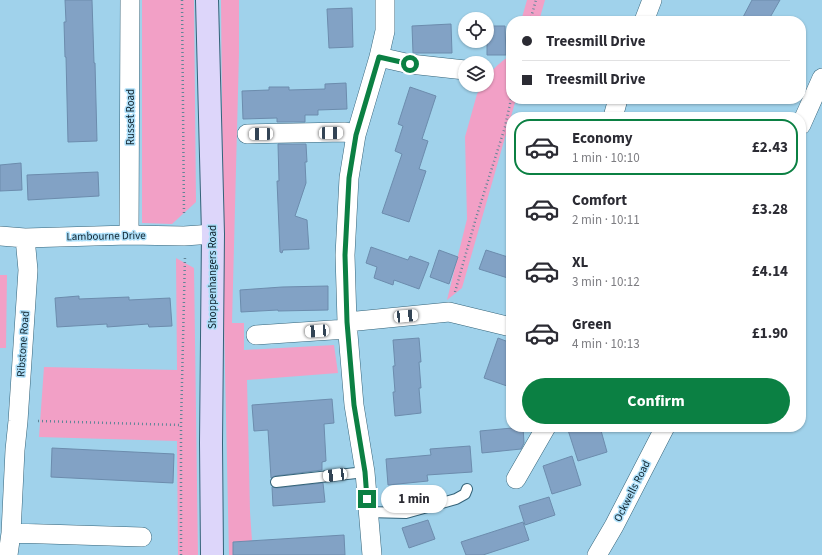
<!DOCTYPE html>
<meta charset="utf-8">
<style>
body{margin:0;font-family:"Source Sans 3",sans-serif;background:#f2f2f3;color:#2b2b33;height:100vh;display:flex;flex-direction:column;font-size:15px;white-space:nowrap}
*{box-sizing:border-box;margin:0}
p{font-size:13px;color:#7c7c81}
.icon{flex:none;width:22px;height:22px;fill:none;stroke:currentColor;stroke-width:2;stroke-linecap:round;stroke-linejoin:round}
.map{position:relative;flex:1;overflow:hidden}
.side{position:absolute;left:506px;top:112px;width:300px;height:320px;display:flex;flex-direction:column;background:#fff;border-radius:16px;box-shadow:0 1px 3px #0004}
.side>*{flex:none}
.hud{position:absolute;left:506px;top:16px;width:300px;height:88px;border-radius:16px;box-shadow:0 1px 3px #0004;display:grid;align-content:center;height:88px;padding:0 16px;background:#fff}
.buttons{position:absolute;left:458px;top:12px;display:grid;gap:8px}
.buttons a{display:grid;place-items:center;width:36px;height:36px;border-radius:50%;background:#fff;box-shadow:0 1px 3px #0004;font-size:20px}
.end{position:absolute;width:18px;height:18px;margin:-9px;border:5px solid #0b8043;background:#fff;box-shadow:0 0 0 2px #fff}
.from{border-radius:50%}
.bubble{position:absolute;height:28px;border-radius:14px;background:#fff;box-shadow:0 1px 3px #0004;font-size:13px;font-weight:700;line-height:28px;text-align:center}
.car{position:absolute;width:12px;height:24px;margin:-12px -6px;border-radius:5px;box-shadow:0 0 3px 1px #0007;background:linear-gradient(#fff 24%,#345 0 40%,#fff 0 76%,#345 0 86%,#fff 0)}
.hud b{display:flex;align-items:center;gap:14px;height:38px;font-size:15px}
.hud b+b{border-top:1px solid #e1e1e2}
.hud i{width:10px;height:10px;background:#2b2b33}
ul{padding:7px 0 0;list-style:none}
li{display:flex;align-items:center;gap:12px;height:56px;margin:0 8px 6px;padding:0 8px;border:2px solid transparent;border-radius:16px}
li div{flex:1}
li b{display:block;font-size:15px}
li em{font-style:normal;font-weight:700}
li.active{border-color:#0b8043}
li>.icon{width:36px;height:36px;stroke-width:1.5}
.primary-button{display:flex;gap:8px;margin-top:auto;padding:8px 16px}
.primary-button a{flex:1;height:46px;border-radius:24px;background:#0b8043;color:#fff;font-size:16px;font-weight:700;line-height:46px;text-align:center}
.map>svg:first-child{display:block}
.green{fill:#f2a0c6}
.building{fill:#82a2c5;stroke:#6c8cad}
.lines{fill:none;stroke-linecap:round;stroke-linejoin:round}
.lane-casing{stroke:#346379;stroke-width:12}
.street-casing{stroke:#346379;stroke-width:20}
.secondary-casing{stroke:#346379;stroke-width:24}
.path{stroke:#608597;stroke-width:2.5;stroke-dasharray:1 3;stroke-linecap:butt}
.lane{stroke:#fff;stroke-width:10}
.street{stroke:#fff;stroke-width:19}
.secondary{stroke:#ddd6fa;stroke-width:22}
.route{stroke:#0b8043;stroke-width:5}
.labels{text-anchor:middle;dominant-baseline:central;stroke-width:3;stroke-linejoin:round;paint-order:stroke}
.street-label{font-size:11px;fill:#0f222c;stroke:#addff9}
</style>
<div class="map">
<svg width="822" height="555" viewBox="0 0 822 555">
<rect width="100%" height="100%" fill="#a0d2eb"/>
<path class="green" d="M142 0H194L196 202 172 224 142 223Z
M221 0H239V53L232 323H244V350L334 345 338 373 247 380 250 512 253 555H229L224 324Z
M527 0H545L539 21H521Z
M511 55V99H516L462 288 447 300 467 219 465 137 477 94 483 85H487C487 71 501 62 511 55Z
M176 258 194 268 198 555H178L177 441 39 437 44 367 177 370Z
M0 275H7L6 348H0Z"/>
<path class="building" d="M65 0H92L94 63H95L97 141 68 142 66 57H65L64 22H66Z
M752 0H780L768 21H741Z
M352 8 353 47 329 48 327 9Z
M451 24 452 53H413L412 26Z
M487 26H505L506 55H487Z
M346 83 347 109 318 110V115H305V122H277V118L243 119 242 91 269 90V87H289V90L325 89V84Z
M410 87 436 96 422 139 428 141 419 169 426 171 409 222 382 213 402 154 395 151 403 126 398 124Z
M278 144H306L307 162H305L306 183 295 216 307 220 309 249 283 250 282 253 280 252 277 181H279Z
M21 163 22 190 0 191V165Z
M98 172 99 196 28 200 27 175Z
M371 247 408 260 410 256 429 263 419 289 394 280 393 285 374 278 377 267 366 263Z
M439 250 458 257 449 284 430 277Z
M486 250 511 258V279L479 269Z
M328 286V310L278 311V310L241 312 240 290 282 287Z
M79 296V299L129 297V300L170 298 172 326 149 327 148 324 107 327V324L57 327 55 298Z
M419 338 421 362H419L421 388H419L421 413 395 416 393 392H395L393 366H395L393 340Z
M498 338 511 343V373L507 386 484 378Z
M332 399 334 423 324 424 326 461 322 462V470L275 476 271 478 268 430 254 431 252 405Z
M523 427 524 443 521 449 482 453 480 431Z
M567 427H600L607 452 578 461Z
M470 446 472 472 427 475 428 481 388 485 386 459 431 455 430 449Z
M52 448 174 454 173 483 51 477Z
M572 456 581 485 552 494 543 466Z
M323 483 325 502 273 506 272 487 277 488Z
M549 497 555 515 525 525 519 506Z
M428 520 435 539 409 548 402 528Z
M523 522 529 540 483 555H466L461 542Z
M344 535 345 555H233V542Z"/>
<g class="lines">
<g class="lane-casing">
<path id="lane" d="M276 482 365 472
M368 512 406 513 456 499 465 494 467 489"/>
</g>
<g class="street-casing">
<path id="street" d="M644 21 652 0
M379 57 410 64 465 70
M613 117 618 99
M801 125 822 78
M247 134 345 132 356 135
M129 235 130 0
M0 236 25 238 129 235 184 236 213 234
M347 322 449 312 511 327
M256 335 347 329
M516 479 546 427
M11 533 142 537
M8 555 11 533 15 450 18 421 28 270 25 238
M372 555 365 472 354 405 347 322 345 255 349 178 356 135 379 57 385 31V0
M597 555 614 526 665 427"/>
</g>
<g class="secondary-casing">
<path id="secondary" d="M207 0 213 234 211 443 212 555"/>
</g>
<path class="path" d="M182 0 184 215
M530 21 536 0
M455 292 476 218 505 127 511 99
M38 421 181 425
M181 555V425L185 256"/>
<use href="#lane" class="lane"/>
<use href="#street" class="street"/>
<use href="#secondary" class="secondary"/>
</g>
<g class="lines">
<path class="route" d="M367 499 365 472 354 405 347 322 345 255 349 178 356 135 379 57 410 64"/>
</g>
<g class="labels">
<g class="street-label">
<text transform="translate(130 117) rotate(-90)">Russet Road</text>
<text transform="translate(106 236) rotate(-1)">Lambourne Drive</text>
<text transform="translate(212 277) rotate(-90)">Shoppenhangers Road</text>
<text transform="translate(23 344) rotate(-86)">Ribstone Road</text>
<text transform="translate(632 491) rotate(-63)">Ockwells Road</text>
</g>
</g>
</svg>
<div class="buttons">
<a><svg class="icon" aria-label="locate" viewBox="0 0 24 24"><circle cx="12" cy="12" r="6"/><path d="M12 2v4M12 18v4M2 12h4M18 12h4"/></svg></a>
<a><svg class="icon" aria-label="layers" viewBox="0 0 24 24"><path d="M12 4l9 5-9 5-9-5zM3 14l9 5 9-5"/></svg></a>
</div>
<i class="end from" style="left:410px;top:64px"></i>
<i class="end" style="left:367px;top:499px"></i>
<div class="bubble" style="left:381px;top:485px;width:66px">1 min</div>
<i class="car" style="left:331px;top:133px;rotate:89deg"></i>
<i class="car" style="left:261px;top:134px;rotate:269deg"></i>
<i class="car" style="left:406px;top:316px;rotate:85deg"></i>
<i class="car" style="left:317px;top:331px;rotate:266deg"></i>
<i class="car" style="left:335px;top:475px;rotate:263deg"></i>
<div class="hud">
<b><i class="from"></i>Treesmill Drive</b>
<b><i></i>Treesmill Drive</b>
</div>
<section class="side">
<ul>
<li class="active"><svg class="icon" aria-label="car" viewBox="0 0 24 24"><path d="M5 17H2v-5l4-1 3-4h7l3 4 3 1v5h-3M9 17h6M6 11h13"/><circle cx="7" cy="17" r="2"/><circle cx="17" cy="17" r="2"/></svg><div><b>Economy</b><p>1 min · 10:10</p></div><em>£2.43</em></li>
<li><svg class="icon" aria-label="car" viewBox="0 0 24 24"><path d="M5 17H2v-5l4-1 3-4h7l3 4 3 1v5h-3M9 17h6M6 11h13"/><circle cx="7" cy="17" r="2"/><circle cx="17" cy="17" r="2"/></svg><div><b>Comfort</b><p>2 min · 10:11</p></div><em>£3.28</em></li>
<li><svg class="icon" aria-label="car" viewBox="0 0 24 24"><path d="M5 17H2v-5l4-1 3-4h7l3 4 3 1v5h-3M9 17h6M6 11h13"/><circle cx="7" cy="17" r="2"/><circle cx="17" cy="17" r="2"/></svg><div><b>XL</b><p>3 min · 10:12</p></div><em>£4.14</em></li>
<li><svg class="icon" aria-label="car" viewBox="0 0 24 24"><path d="M5 17H2v-5l4-1 3-4h7l3 4 3 1v5h-3M9 17h6M6 11h13"/><circle cx="7" cy="17" r="2"/><circle cx="17" cy="17" r="2"/></svg><div><b>Green</b><p>4 min · 10:13</p></div><em>£1.90</em></li>
</ul>
<div class="primary-button"><a>Confirm</a></div>
</section>
</div>
